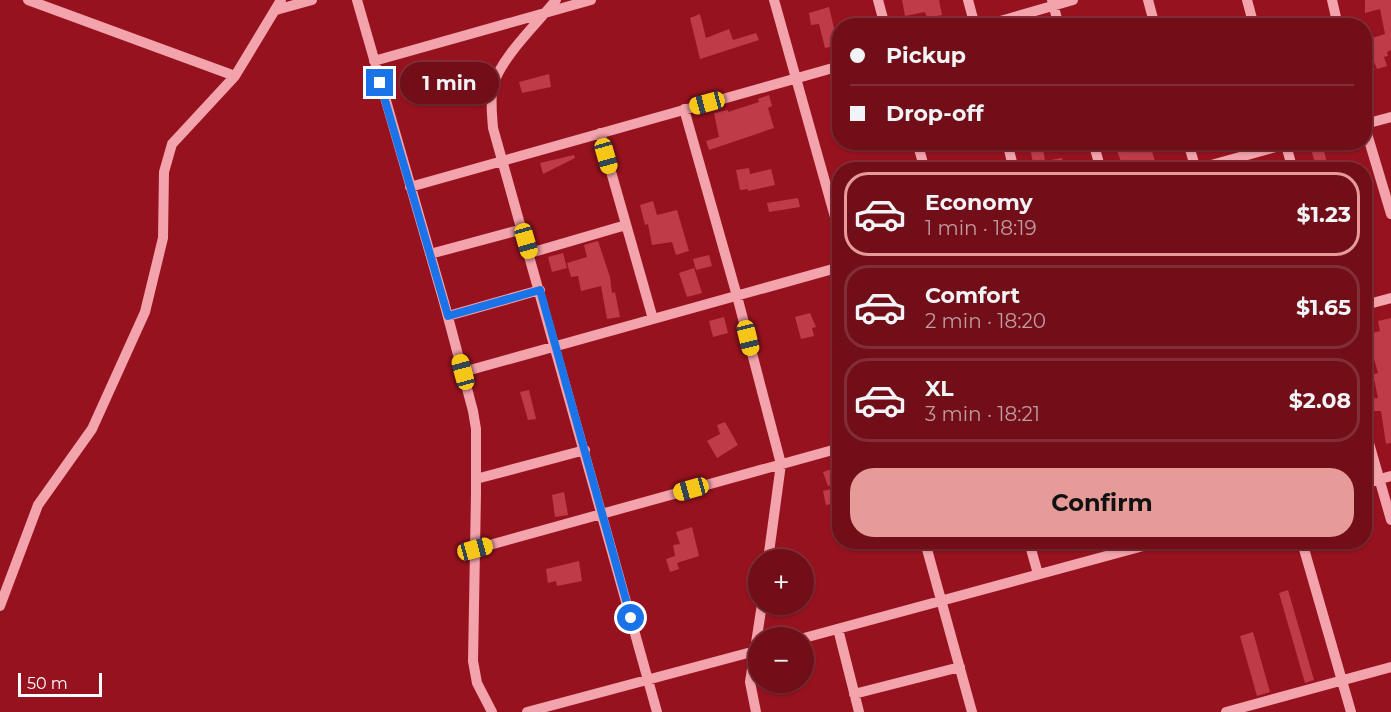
<!DOCTYPE html>
<meta charset="utf-8">
<style>
body{margin:0;font-family:Montserrat,sans-serif;background:#791c24;color:#f1f3f6;height:100vh;display:flex;flex-direction:column;font-size:22px;white-space:nowrap}
*{box-sizing:border-box;margin:0}
p{font-size:20px;color:#c09ca1}
.icon{flex:none;width:33px;height:33px;fill:none;stroke:currentColor;stroke-width:2;stroke-linecap:round;stroke-linejoin:round}
.map{position:relative;flex:1;overflow:hidden}
.sheet{position:absolute;left:832px;top:162px;width:540px;height:387px;display:flex;flex-direction:column;background:#710e17;border-radius:24px;box-shadow:0 2px 4px #0004,0 0 0 2px #832e36}
.sheet>*{flex:none}
.guide{position:absolute;left:832px;top:18px;width:540px;height:132px;border-radius:24px;box-shadow:0 2px 4px #0004,0 0 0 2px #832e36;display:grid;align-content:center;height:132px;padding:0 18px;background:#710e17}
.tools{position:absolute;left:748px;top:549px;display:grid;gap:12px}
.tools a{display:grid;place-items:center;width:66px;height:66px;border-radius:50%;background:#710e17;box-shadow:0 2px 4px #0004,0 0 0 2px #832e36;font-size:30px}
.scale{position:absolute;left:18px;bottom:15px;width:84px;box-sizing:border-box;padding-left:6px;border:3px solid #fff;border-top:0;font-size:16px;line-height:21px;white-space:nowrap;color:#fff;-webkit-text-stroke:4px #97121f;paint-order:stroke}
.end{position:absolute;width:27px;height:27px;margin:-14px;border:8px solid #1a73e8;background:#fff;box-shadow:0 0 0 3px #fff}
.from{border-radius:50%}
.bubble{position:absolute;height:42px;border-radius:21px;background:#710e17;box-shadow:0 2px 4px #0004,0 0 0 2px #832e36;font-size:20px;font-weight:700;line-height:42px;text-align:center}
.car{position:absolute;width:18px;height:36px;margin:-18px -9px;border-radius:8px;box-shadow:0 0 4px 2px #0007;background:linear-gradient(#f5c518 24%,#345 0 40%,#f5c518 0 76%,#345 0 86%,#f5c518 0)}
.guide b{display:flex;align-items:center;gap:21px;height:57px;font-size:22px}
.guide b+b{border-top:2px solid #832e36}
.guide i{width:15px;height:15px;background:#f1f3f6}
ul{padding:10px 0 0;list-style:none}
li{display:flex;align-items:center;gap:18px;height:84px;margin:0 12px 9px;padding:0 6px;border:3px solid #832e36;border-radius:24px}
li div{flex:1}
li b{display:block;font-size:22px}
li em{font-style:normal;font-weight:700}
li.active{border-color:#e69b98}
li>.icon{width:54px;height:54px;stroke-width:1.5}
.primary-button{display:flex;gap:12px;margin-top:auto;padding:12px 18px}
.primary-button a{flex:1;height:69px;border-radius:24px;background:#e69b98;color:#111;font-size:24px;font-weight:700;line-height:69px;text-align:center}
.map>svg:first-child{display:block}
.building{fill:#bf3b48}
.lines{fill:none;stroke-linecap:round;stroke-linejoin:round}
.minor{stroke:#f3a3ac;stroke-width:10}
.route{stroke:#1a73e8;stroke-width:8}
</style>
<div class="map">
<svg width="1391" height="712" viewBox="0 0 1391 712">
<rect width="100%" height="100%" fill="#97121f"/>
<path class="building" d="M902 0H939L942 15 927 18 925 12 905 16Z
M1365 0H1391V50L1387 52 1388 56 1384 57 1387 66 1377 69 1365 40 1385 34 1380 9 1365 13Z
M829 7 838 45 825 48 819 24 811 25 809 13Z
M700 14 706 38 729 29 733 40 756 33 759 40 700 59 690 18Z
M549 74 551 87 522 93 519 82Z
M769 95 772 106 768 108 774 128 709 150 706 141 719 137 714 113 728 110V112L759 102 758 99Z
M1029 142H1042L1045 161 1062 158 1064 170H1024V165L1036 163H1033Z
M1114 142H1149L1155 161 1135 167V170H1124Z
M1323 147 1326 159 1330 170H1317L1311 149Z
M574 155 575 158 543 174 540 163Z
M749 168 750 174 771 169 775 185 748 191V189L740 190 736 170Z
M798 198 800 207 769 212 767 203Z
M653 201 657 215 677 210 689 251 676 255 672 242 652 245 648 224 645 225 640 205Z
M598 241 610 277 612 293 615 292 620 317 607 319 601 286 581 291 578 276 571 277 567 263 587 257 584 245Z
M563 253 567 268 552 272 548 257Z
M709 255 712 266 696 270 693 259Z
M694 268 702 293 687 297 679 273Z
M810 313 816 327 812 328 814 336 801 339 795 317Z
M724 317 728 333 713 337 709 321Z
M1391 318V443L1386 444 1381 411H1365V399L1378 398 1373 374 1378 373 1371 348 1365 350V335L1380 331 1378 321Z
M529 390 536 419 528 420 520 392Z
M725 422 738 445 717 458 707 441 720 434 717 425Z
M840 466V484L828 486 823 472Z
M836 488 839 502 826 505 823 491Z
M564 492 568 515 555 517 552 495Z
M692 527 699 556 677 563 679 569 670 572 666 559 675 556 673 545 680 544 676 532Z
M579 561 582 581 557 586 556 581 548 583 546 569Z
M1288 590 1314 680 1305 683 1279 593Z
M1253 632 1270 692 1257 696 1240 636Z"/>
<g class="lines">
<path class="minor" d="M28 0 235 76
M357 0 444 302 473 411 476 429V494L473 661 477 683 492 712
M556 0C537 24 501 57 493 86 490 100 492 114 493 128L657 712
M774 0 840 235
M878 0 885 26
M968 0 975 26
M1052 0 1059 26
M1148 0 1155 26
M1247 0 1254 26
M1332 0 1338 26
M276 10 312 0
M983 26 1073 0
M374 61 591 0
M684 109 737 296 781 464 768 560
M1365 124 1391 117
M1365 127 1391 214
M600 133 653 319
M917 142 925 170
M1007 142 1014 170
M1093 142 1101 170
M1188 142 1196 170
M1285 142 1293 170
M1193 170 1294 142
M410 187 840 66
M530 253 626 225
M430 254 523 229
M1365 305 1391 298
M448 316 540 290
M463 372 840 267
M1365 429 1391 520
M476 479 585 450
M1365 483 1391 476
M925 542 972 712
M1029 542 1038 574
M1302 542 1351 712
M475 549 840 448
M0 606 38 505 92 429 145 312 163 238 164 172 172 144 235 76 281 0
M838 629 859 712
M804 638 1158 542
M854 694 960 667
M527 712 759 650
M756 712 750 682 762 604
M1226 712 1391 667"/>
</g>
<g class="lines">
<path class="route" d="M380 83 448 316 540 290 631 618"/>
</g>
</svg>
<div class="tools">
<a>+</a>
<a>−</a>
</div>
<div class="scale">50 m</div>
<i class="end from" style="left:631px;top:618px"></i>
<i class="end" style="left:380px;top:83px"></i>
<div class="bubble" style="left:400px;top:62px;width:99px">1 min</div>
<i class="car" style="left:707px;top:103px;rotate:255deg"></i>
<i class="car" style="left:606px;top:156px;rotate:164deg"></i>
<i class="car" style="left:526px;top:241px;rotate:164deg"></i>
<i class="car" style="left:748px;top:338px;rotate:166deg"></i>
<i class="car" style="left:463px;top:372px;rotate:345deg"></i>
<i class="car" style="left:691px;top:489px;rotate:254deg"></i>
<i class="car" style="left:475px;top:549px;rotate:75deg"></i>
<div class="guide">
<b><i class="from"></i>Pickup</b>
<b><i></i>Drop-off</b>
</div>
<section class="sheet">
<ul>
<li class="active"><svg class="icon" aria-label="car" viewBox="0 0 24 24"><path d="M5 17H2v-5l4-1 3-4h7l3 4 3 1v5h-3M9 17h6M6 11h13"/><circle cx="7" cy="17" r="2"/><circle cx="17" cy="17" r="2"/></svg><div><b>Economy</b><p>1 min · 18:19</p></div><em>$1.23</em></li>
<li><svg class="icon" aria-label="car" viewBox="0 0 24 24"><path d="M5 17H2v-5l4-1 3-4h7l3 4 3 1v5h-3M9 17h6M6 11h13"/><circle cx="7" cy="17" r="2"/><circle cx="17" cy="17" r="2"/></svg><div><b>Comfort</b><p>2 min · 18:20</p></div><em>$1.65</em></li>
<li><svg class="icon" aria-label="car" viewBox="0 0 24 24"><path d="M5 17H2v-5l4-1 3-4h7l3 4 3 1v5h-3M9 17h6M6 11h13"/><circle cx="7" cy="17" r="2"/><circle cx="17" cy="17" r="2"/></svg><div><b>XL</b><p>3 min · 18:21</p></div><em>$2.08</em></li>
</ul>
<div class="primary-button"><a>Confirm</a></div>
</section>
</div>
